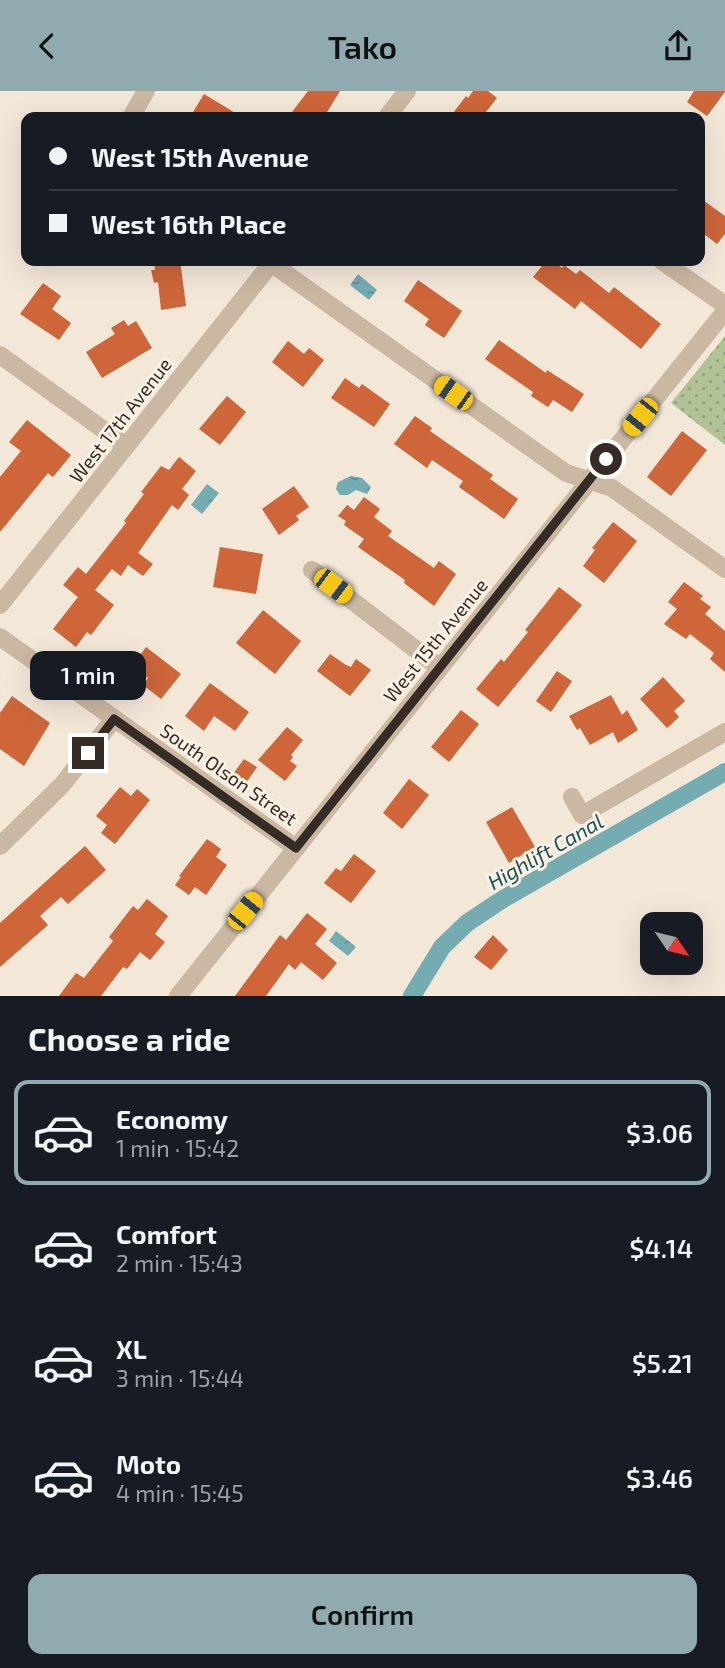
<!DOCTYPE html>
<meta charset="utf-8">
<style>
body{margin:0;font-family:"Exo 2",sans-serif;background:#242831;color:#f1f3f6;height:100vh;display:flex;flex-direction:column;font-size:26px;white-space:nowrap}
*{box-sizing:border-box;margin:0}
p{font-size:23px;color:#9ea1a6}
.icon{flex:none;width:38px;height:38px;fill:none;stroke:currentColor;stroke-width:2;stroke-linecap:round;stroke-linejoin:round}
.map{position:relative;height:905px;overflow:hidden}
.sheet{display:flex;flex-direction:column;background:#171b24;flex:1}
.sheet>*{flex:none}
.hud{position:absolute;left:21px;top:21px;width:684px;height:154px;border-radius:14px;box-shadow:0 7px 28px #0002;display:grid;align-content:center;height:154px;padding:0 28px;background:#171b24}
.needle{width:46px;rotate:125deg}
.fabs{position:absolute;left:640px;top:821px;display:grid;gap:14px}
.fabs a{display:grid;place-items:center;width:63px;height:63px;border-radius:14px;background:#171b24;box-shadow:0 7px 28px #0002;font-size:35px}
.end{position:absolute;width:32px;height:32px;margin:-16px;border:9px solid #362c26;background:#fff;box-shadow:0 0 0 4px #fff}
.from{border-radius:50%}
.bubble{position:absolute;height:49px;border-radius:14px;background:#171b24;box-shadow:0 7px 28px #0002;font-size:23px;font-weight:600;line-height:49px;text-align:center}
.car{position:absolute;width:21px;height:42px;margin:-21px -10px;border-radius:9px;box-shadow:0 0 5px 2px #0007;background:linear-gradient(#f5c518 24%,#345 0 40%,#f5c518 0 76%,#345 0 86%,#f5c518 0)}
.hud b{display:flex;align-items:center;gap:24px;height:66px;font-size:26px}
.hud b+b{border-top:2px solid #363941}
.hud i{width:18px;height:18px;background:#f1f3f6}
ul{padding:0;list-style:none}
li{display:flex;align-items:center;gap:21px;height:105px;margin:0 14px 10px;padding:0 14px;border:4px solid transparent;border-radius:14px}
li div{flex:1}
li b{display:block;font-size:26px}
li em{font-style:normal;font-weight:600}
li.active{border-color:#90abb0}
li>.icon{width:63px;height:63px;stroke-width:1.5}
h2{padding:0 28px;font-size:32px;line-height:84px}
.cta{display:flex;gap:14px;margin-top:auto;padding:14px 28px}
.cta a{flex:1;height:80px;border-radius:14px;background:#90abb0;color:#111;font-size:28px;font-weight:600;line-height:80px;text-align:center}
header{display:flex;justify-content:space-between;align-items:center;height:91px;padding:0 28px;background:#90abb0;color:#111;font-size:32px;font-weight:600}
.map>svg:first-child{display:block}
.park{fill:url(#park-dots)}
.water{fill:url(#water-ripples)}
.lines{fill:none;stroke-linecap:round;stroke-linejoin:round}
.canal{stroke:#75acb2;stroke-width:18}
.building{fill:#ce663a}
.minor{stroke:#cbb8a3;stroke-width:18}
.route{stroke:#362c26;stroke-width:9}
.labels{text-anchor:middle;dominant-baseline:central;stroke-width:6;stroke-linejoin:round;paint-order:stroke}
.street-label{font-size:19px;fill:#362c26;stroke:#faf1e4}
.water-label{font-size:21px;font-style:italic;fill:#19525a;stroke:#faf1e4}
</style>
<header><svg class="icon" aria-label="back" viewBox="0 0 24 24"><path d="M15 5l-7 7 7 7"/></svg>Tako<svg class="icon" aria-label="share" viewBox="0 0 24 24"><path d="M12 15V3M7 8l5-5 5 5M5 13v7h14v-7"/></svg></header>
<div class="map">
<svg width="725" height="905" viewBox="0 0 725 905">
<defs>
<pattern id="park-dots" width="8" height="8" patternUnits="userSpaceOnUse" patternTransform="scale(1.75)"><rect width="8" height="8" fill="#b2c297"/><path d="M2 2h.1M6 6h.1" fill="none" stroke="#929e7b" stroke-width="1.8" stroke-linecap="round"/></pattern>
<pattern id="water-ripples" width="26" height="14" patternUnits="userSpaceOnUse" patternTransform="scale(1.75)"><rect width="26" height="14" fill="#75acb2"/><path d="M2 4q2-2 4 0t4 0M15 11q2-2 4 0t4 0" fill="none" stroke="#618c91"/></pattern>
</defs>
<rect width="100%" height="100%" fill="#f3e7d8"/>
<path class="park" d="M725 245V354L671 312Z"/>
<path class="water" d="M358 183 377 199 369 209 350 194Z
M351 385 362 387 371 396 367 403 356 399 348 404H340L336 398 338 391Z
M207 393 219 402 202 423 191 414Z
M336 840 356 856 348 865 329 850Z"/>
<g class="lines">
<path class="canal" d="M412 905 442 856 467 832 503 808 725 681"/>
</g>
<path class="building" d="M308 0H340L324 26H300L292 21Z
M473 0H488L497 7 482 26H450L466 5 468 7Z
M694 0H725V1L707 25 687 11Z
M204 3 242 26H190Z
M700 107 725 125V143L717 153 700 140Z
M154 170H179L181 176 186 215 161 219 158 191 154 192 151 179H155Z
M546 170H553L562 177 564 174 576 183 580 179 609 202 614 196 661 233 641 258 581 210 575 218 533 186Z
M418 189 462 220 444 247 425 234 429 228 404 210Z
M43 192 61 205 52 218 71 232 59 249 20 223Z
M124 229 128 235 136 230 152 257 102 287 86 261 115 243 111 237Z
M499 249 546 282 547 279 584 303 572 321 553 309 548 316 531 305 533 301 485 268Z
M288 250 304 263 309 257 324 269 303 296 272 271Z
M345 287 359 297 362 293 390 313 374 336 331 307Z
M227 305 246 321 220 354 199 338Z
M415 325 432 337 430 340 493 384 490 388 518 408 504 428 459 396 463 390 432 369 427 377 394 353Z
M27 329 71 364 53 386 48 382 0 441V386L21 360 9 351Z
M682 340 707 359 671 405 647 386Z
M179 366 196 380 182 398 189 404 178 419 172 414 138 462 153 473 143 485 128 474 121 485 112 478 95 499 114 514 91 544 87 541 76 556 53 538 78 506 63 494 78 476 86 483 126 432 124 430 144 403 141 401 161 375 169 379Z
M294 395 309 416 296 425 299 429 279 444 262 418Z
M364 406 380 418 374 426 392 440 388 445 434 477 439 470 456 483 434 515 404 492 405 489 358 456 364 448 344 434 346 430 338 425 347 414 354 419Z
M613 431 637 450 604 492 583 475 595 459 592 457Z
M220 456 263 463 256 503 213 496Z
M684 491 703 505 700 508 711 516 705 523 725 540V581L710 568 714 562 690 543 686 548 664 533 677 518 668 511Z
M559 496 582 514 498 616 476 598 501 568 504 571 528 541 525 539Z
M263 519 301 550 275 583 236 552Z
M146 556 181 583 161 608 143 594 148 587 132 575Z
M330 563 346 574 351 576 356 568 371 579 350 605 317 580Z
M557 580 572 590 551 621 536 610Z
M663 586 685 610 674 620 679 626 667 637 640 608Z
M210 592 249 621 235 640 214 625 204 640 185 625Z
M611 604 622 624 627 619 638 639 618 652 613 641 590 654 580 637 577 639 569 625Z
M12 605 50 632 24 675 0 658V622Z
M461 619 479 633 449 671 431 656Z
M287 636 303 649 291 664 293 666 290 670 297 675 285 690 258 669Z
M244 668 257 676 246 692 233 683Z
M409 688 429 704 402 738 383 722Z
M120 696 131 705 137 698 150 709 115 753 101 742 107 734 96 725Z
M512 716 535 756 509 772 486 731Z
M207 748 221 758 216 766 227 774 206 804 195 796 189 804 175 794 181 786 179 785Z
M85 755 106 779 68 813 61 806 40 825 48 834 0 876V832Z
M354 763 376 780 351 812 324 792 336 777 341 780Z
M147 808 168 825 155 843 165 851 150 869 140 861 127 878 123 876 101 905H59L76 882 84 887 113 850 109 846 133 815 138 819Z
M307 822 327 838 315 853 337 872 323 889 301 871 295 879 289 873 266 905H235L280 844 286 849Z
M493 844 508 859 491 879 474 866Z"/>
<g class="lines">
<path class="minor" d="M131 26 146 0
M387 26 407 0
M268 170 566 382 612 397 725 478
M662 170 725 214
M0 264 126 355
M312 479 440 577
M0 514 273 170
M0 546 296 757
M572 706 582 724 725 641
M0 755 62 694 114 628
M178 905 725 220"/>
</g>
<g class="lines">
<path class="route" d="M88 662 114 628 296 757 606 368"/>
</g>
<g class="labels">
<g class="street-label">
<text transform="translate(120 329) rotate(-52)">West 17th Avenue</text>
<text transform="translate(435 549) rotate(-51)">West 15th Avenue</text>
<text transform="translate(229 683) rotate(35)">South Olson Street</text>
</g>
<g class="water-label">
<text transform="translate(545 760) rotate(-30)">Highlift Canal</text>
</g>
</g>
</svg>
<div class="fabs">
<a><svg class="needle" viewBox="-14 -14 28 28"><path d="M0-13l5 13h-10z" fill="#e53935"/><path d="M0 13l5-13h-10z" fill="#9ea1a6"/></svg></a>
</div>
<i class="end from" style="left:606px;top:368px"></i>
<i class="end" style="left:88px;top:662px"></i>
<div class="bubble" style="left:30px;top:560px;width:116px">1 min</div>
<i class="car" style="left:453px;top:302px;rotate:305deg"></i>
<i class="car" style="left:640px;top:326px;rotate:219deg"></i>
<i class="car" style="left:333px;top:495px;rotate:127deg"></i>
<i class="car" style="left:245px;top:820px;rotate:39deg"></i>
<div class="hud">
<b><i class="from"></i>West 15th Avenue</b>
<b><i></i>West 16th Place</b>
</div>
</div>
<section class="sheet">
<h2>Choose a ride</h2>
<ul>
<li class="active"><svg class="icon" aria-label="car" viewBox="0 0 24 24"><path d="M5 17H2v-5l4-1 3-4h7l3 4 3 1v5h-3M9 17h6M6 11h13"/><circle cx="7" cy="17" r="2"/><circle cx="17" cy="17" r="2"/></svg><div><b>Economy</b><p>1 min · 15:42</p></div><em>$3.06</em></li>
<li><svg class="icon" aria-label="car" viewBox="0 0 24 24"><path d="M5 17H2v-5l4-1 3-4h7l3 4 3 1v5h-3M9 17h6M6 11h13"/><circle cx="7" cy="17" r="2"/><circle cx="17" cy="17" r="2"/></svg><div><b>Comfort</b><p>2 min · 15:43</p></div><em>$4.14</em></li>
<li><svg class="icon" aria-label="car" viewBox="0 0 24 24"><path d="M5 17H2v-5l4-1 3-4h7l3 4 3 1v5h-3M9 17h6M6 11h13"/><circle cx="7" cy="17" r="2"/><circle cx="17" cy="17" r="2"/></svg><div><b>XL</b><p>3 min · 15:44</p></div><em>$5.21</em></li>
<li><svg class="icon" aria-label="car" viewBox="0 0 24 24"><path d="M5 17H2v-5l4-1 3-4h7l3 4 3 1v5h-3M9 17h6M6 11h13"/><circle cx="7" cy="17" r="2"/><circle cx="17" cy="17" r="2"/></svg><div><b>Moto</b><p>4 min · 15:45</p></div><em>$3.46</em></li>
</ul>
<div class="cta"><a>Confirm</a></div>
</section>
